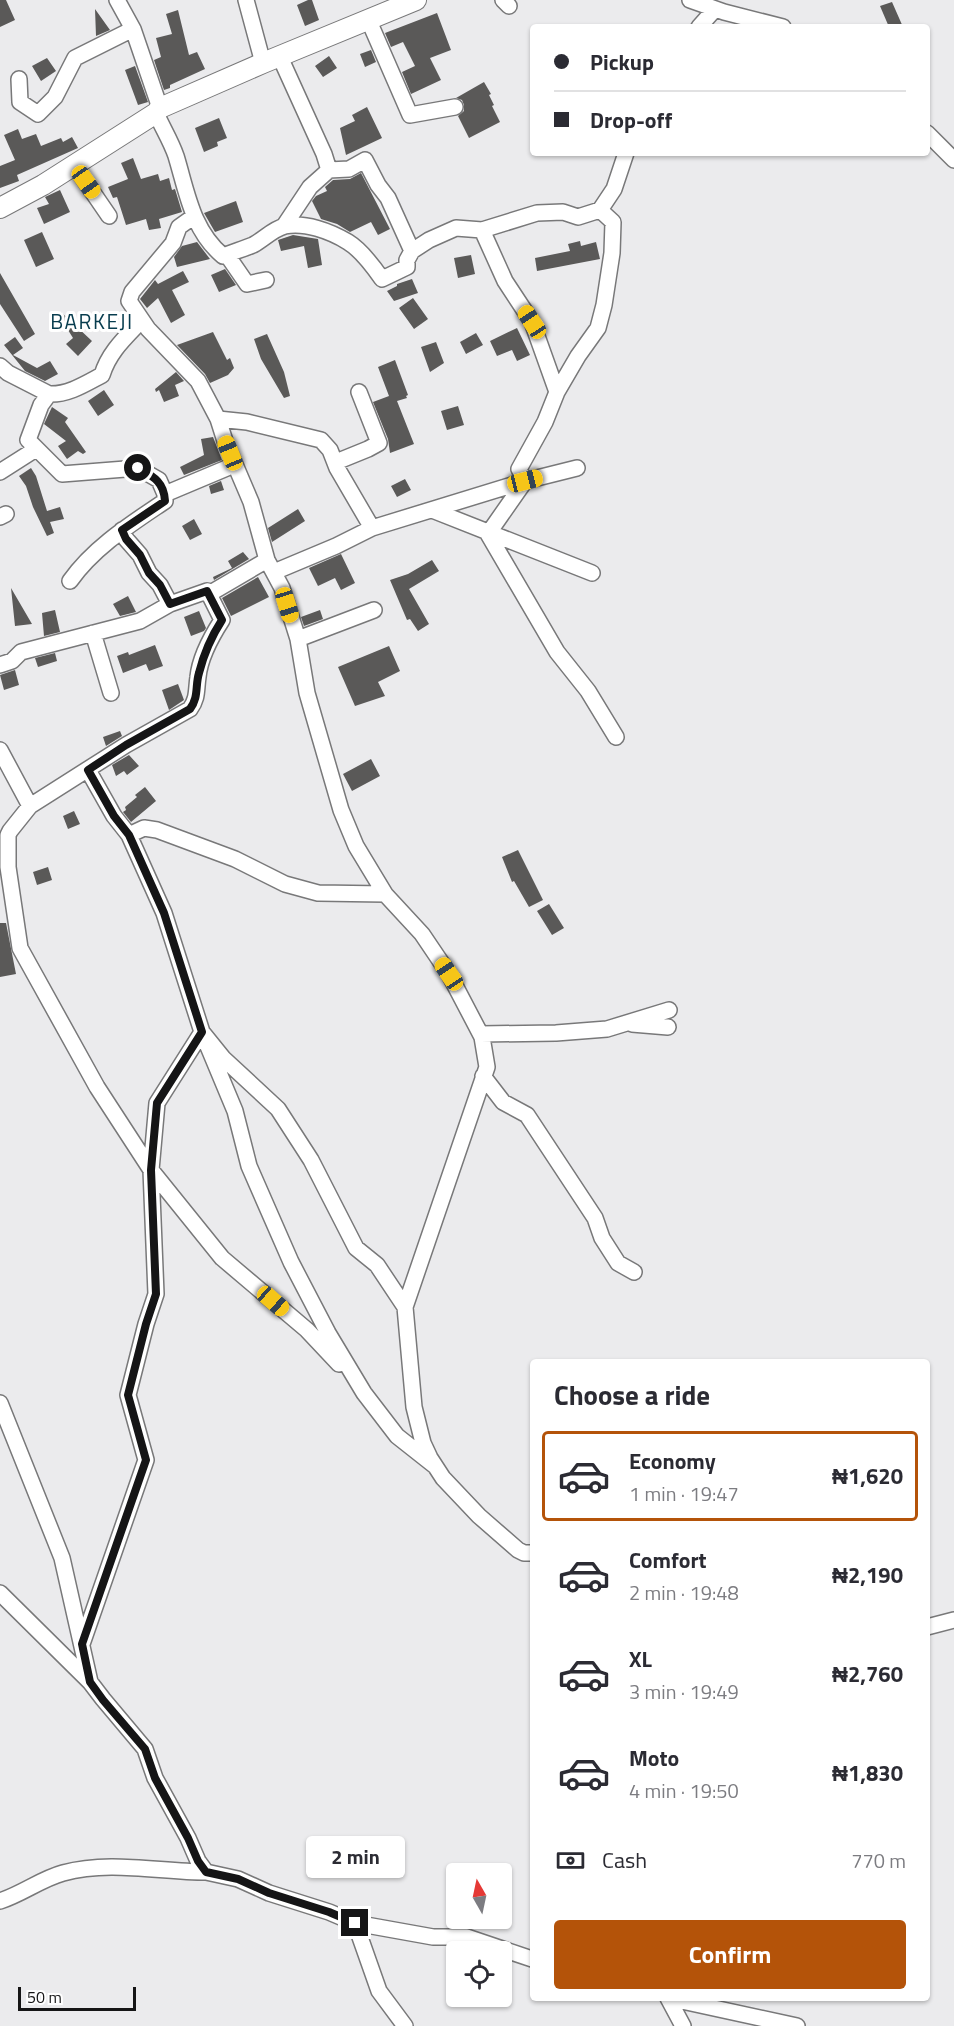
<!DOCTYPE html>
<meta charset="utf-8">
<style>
body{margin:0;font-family:"Titillium Web",sans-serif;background:#f7f7f7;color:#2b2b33;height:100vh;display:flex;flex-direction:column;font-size:22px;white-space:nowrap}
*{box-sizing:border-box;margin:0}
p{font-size:20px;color:#7c7c81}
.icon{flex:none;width:33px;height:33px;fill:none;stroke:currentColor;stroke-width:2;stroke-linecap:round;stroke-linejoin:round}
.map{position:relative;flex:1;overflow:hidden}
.details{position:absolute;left:530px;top:1359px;width:400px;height:642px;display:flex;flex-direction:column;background:#fff;border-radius:6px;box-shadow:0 2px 4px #0004}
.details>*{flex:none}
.hud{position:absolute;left:530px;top:24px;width:400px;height:132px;border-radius:6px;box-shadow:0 2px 4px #0004;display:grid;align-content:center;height:132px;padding:0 24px;background:#fff}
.needle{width:39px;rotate:351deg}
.controls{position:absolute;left:446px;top:1863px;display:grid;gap:12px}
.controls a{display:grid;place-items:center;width:66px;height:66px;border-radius:6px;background:#fff;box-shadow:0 2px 4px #0004;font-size:30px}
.scale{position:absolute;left:18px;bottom:15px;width:118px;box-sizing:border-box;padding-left:6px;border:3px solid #151516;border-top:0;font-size:16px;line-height:21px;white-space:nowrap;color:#151516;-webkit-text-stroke:4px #fff;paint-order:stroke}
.end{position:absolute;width:27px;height:27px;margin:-14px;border:8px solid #151516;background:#fff;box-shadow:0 0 0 3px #fff}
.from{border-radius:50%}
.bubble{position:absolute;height:42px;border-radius:6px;background:#fff;box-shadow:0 2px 4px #0004;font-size:20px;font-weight:700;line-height:42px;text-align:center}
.car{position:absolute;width:18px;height:36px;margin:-18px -9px;border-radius:8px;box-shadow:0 0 4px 2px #0007;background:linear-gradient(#f5c518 24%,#345 0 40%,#f5c518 0 76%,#345 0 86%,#f5c518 0)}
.hud b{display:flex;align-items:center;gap:21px;height:57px;font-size:22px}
.hud b+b{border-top:2px solid #e1e1e2}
.hud i{width:15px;height:15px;background:#2b2b33}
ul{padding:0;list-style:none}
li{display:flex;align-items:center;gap:18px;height:90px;margin:0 12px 9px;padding:0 12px;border:3px solid transparent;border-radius:6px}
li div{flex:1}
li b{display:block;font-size:22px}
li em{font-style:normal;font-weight:700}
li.selected{border-color:#b45309}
li>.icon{width:54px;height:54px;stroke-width:1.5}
h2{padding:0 24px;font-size:27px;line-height:72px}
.pay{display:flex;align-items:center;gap:15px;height:66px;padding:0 24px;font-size:22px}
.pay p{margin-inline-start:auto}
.button{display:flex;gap:12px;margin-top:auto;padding:12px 24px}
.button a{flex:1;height:69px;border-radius:6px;background:#b45309;color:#fff;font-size:24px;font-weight:700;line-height:69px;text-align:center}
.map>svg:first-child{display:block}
.building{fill:#5a5958}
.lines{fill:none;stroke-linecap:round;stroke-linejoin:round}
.minor-casing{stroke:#787879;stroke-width:18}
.tertiary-casing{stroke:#787879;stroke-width:22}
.minor{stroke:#fff;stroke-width:15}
.tertiary{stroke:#fff;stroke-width:20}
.route{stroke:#151516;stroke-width:8}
.labels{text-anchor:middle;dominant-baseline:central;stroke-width:6;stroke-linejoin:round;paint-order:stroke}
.quarter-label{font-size:21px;letter-spacing:1.5px;fill:#073c4e;stroke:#fff}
</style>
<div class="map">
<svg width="954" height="2026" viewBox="0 0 954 2026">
<rect width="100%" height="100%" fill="#ebebed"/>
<path class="building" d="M0 0H6L15 20 0 27Z
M308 0H312L319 20 305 26 297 5Z
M892 2 903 27H889L880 6Z
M95 9 110 30 96 36Z
M178 10 189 55 197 52 205 69 170 85V88L164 90 154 60 161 57 156 38 172 34 166 14Z
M437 13 451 50 430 58 441 80 411 94 402 72 415 66 403 42 391 47 385 33Z
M371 50 376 62 365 67 360 54Z
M329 56 337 68 323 77 315 66Z
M47 58 56 71 41 81 32 66Z
M135 66 148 102 138 105 125 70Z
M484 82 491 94 489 95 494 105 492 106 500 122 469 138 458 116 464 111V105L462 100 456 98Z
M367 107 382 138 346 155 340 128 355 121 352 115Z
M219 118 227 138 217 142 218 146 204 152 195 128Z
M18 129 22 139 36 134 41 146 61 138 63 142 72 137 78 148 17 175 19 181 0 188V166L15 160 4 135Z
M133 158 141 179 158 174 160 181 169 178 172 190 175 189 182 212 159 219 161 228 149 230 146 219 126 225 117 197 113 198 108 187 128 179 121 163Z
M361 173 390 229 378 235 371 222 350 232 337 224 321 219 312 201 316 196 327 191 325 187 333 180 350 179Z
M60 190 70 212 44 224 37 208 49 204 45 197Z
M236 201 243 222 215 232 204 213Z
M42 232 54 259 36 267 24 240Z
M293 235 318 239 322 265 308 268 304 246 281 251 278 240Z
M580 241 581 246 596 242 600 259 537 271 535 258 570 251 568 244Z
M197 242 210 259 177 267 174 257 182 246Z
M471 255 475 274 458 278 454 258Z
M225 269 236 285 219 292 211 275Z
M183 271 189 282 172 290 185 315 171 323 158 298 147 308 140 299 155 280 158 284Z
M0 273 35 334 24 341 0 304Z
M412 279 418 293 394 301 387 291 397 286V284Z
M413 298 428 319 414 329 399 308Z
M61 312 92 341 78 356 66 344 73 338 58 314Z
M517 328 530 355 517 361 512 350 497 356 490 341Z
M213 332 227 360 230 358 234 368 228 375 210 383 205 374 177 345Z
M476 333 483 345 466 354 460 342Z
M267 334 284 372 290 396 284 398 261 359 254 339Z
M15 337 23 348 13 355 37 368 50 361 58 374 45 381 25 371 4 345Z
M436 342 444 363 430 372 421 347Z
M395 360 408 395 406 396 407 398 397 401 414 444 390 453 388 439 373 402 389 396 378 367Z
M176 372 184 381 175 385 179 396 164 402 159 390 156 392 155 389Z
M104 390 114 405 98 416 88 401Z
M458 406 464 425 447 430 441 411Z
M52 407 68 418 65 422 86 452 83 454 78 451 67 459 58 446 66 441 44 424Z
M213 437 222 460 184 475 180 467 204 455 201 439Z
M31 468 36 476 47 511 60 507 64 519 50 522 54 533 47 536 33 507 26 486 19 476Z
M405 479 411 490 397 497 391 486Z
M221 481 224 490 211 494 209 486Z
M298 509 305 521 272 542 268 528Z
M194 519 202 534 190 540 182 526Z
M243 552 249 559 214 580 213 577 232 568 228 561Z
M341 554 355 583 341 590 335 578 318 586 309 568Z
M432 560 439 571 409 589 429 624 418 631 410 619 407 620 390 580 408 574Z
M258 577 269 597 231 616 222 598Z
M11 588 32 624 15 626Z
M128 596 136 612 120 616 113 604Z
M55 610 60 632 44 636 42 613Z
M320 610 323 619 304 626 301 617Z
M199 611 206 628 204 631 191 636 184 617Z
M155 645 163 666 149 671 146 664 123 673 117 656 128 652 129 655Z
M389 646 400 671 378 682 385 696 355 706 338 667Z
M55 653 57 661 38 667 35 658Z
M15 670 19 685 4 690 0 675Z
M178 684 184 700 169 710 162 690Z
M120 731 122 736 106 746 103 737Z
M129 755 139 766 127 775 124 771 116 776 112 765Z
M371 759 380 776 352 791 343 774Z
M145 787 156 801 131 822 123 812 126 810 125 807 137 797 135 795Z
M74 811 80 824 68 829 63 816Z
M518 850 543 900 529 907 514 881 512 882 502 857Z
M48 867 52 880 37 885 33 872Z
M549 904 564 928 552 935 537 911Z
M0 923H6L16 974 0 977Z"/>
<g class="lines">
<g class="minor-casing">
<path id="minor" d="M117 0 133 29 160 108
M246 0 263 63
M503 0 509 6
M690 0 724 12 783 27
M369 21 410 115 455 107
M699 27 715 9
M280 57 324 154 329 170
M19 79 20 102 38 114 55 97 75 58 133 29
M156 113C162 127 171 141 176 156 187 192 192 230 223 256 233 252 243 249 253 245 264 239 273 229 285 226 305 222 330 231 348 242 361 250 373 266 382 279L407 267V260L412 251 429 240 456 228 482 230 537 213 563 212 578 217 600 210 613 222 612 253 604 305 598 328 578 356 557 392 545 422 519 469 525 481 372 528 336 546 274 572
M927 133 954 160
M74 165 109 216
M600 210 614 189 626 153
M193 217 179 227 173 243 132 292 129 301 148 329 198 381 218 419 225 441 251 502 267 560 282 588 298 639 307 693 341 810 356 846 385 894 422 934 449 974 482 1037 487 1067 405 1307
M284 226 310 187 329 170 349 169 365 160 378 185 388 198 412 251
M482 230 505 281 532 322 557 392
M227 255 247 284 266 280
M142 320C125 338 109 352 102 375 85 384 68 395 49 394L41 405 28 440 62 474 138 468 159 480 165 494
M0 366 8 373 49 394
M218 419 247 422 321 440 330 450 337 468 372 528
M336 462 368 449 379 443 359 392
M577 468 525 481 488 534 557 652 588 691 616 737
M0 472 36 449
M432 510 592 573
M0 517 6 514
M122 530 126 539 140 555 149 573 160 585 170 604
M70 581C94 547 131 524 165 501V494L234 465
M209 594 222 620C211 637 200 657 198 677 196 690 198 698 190 709L126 745 30 806 10 831 8 835V867L20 948 97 1087 151 1170 222 1258 307 1330 339 1364
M93 633 111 693
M298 639 374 610
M0 665 12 661 21 652 140 621 170 604 207 591 209 594 267 560
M0 750 30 806
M88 770 114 816 129 835 164 913 202 1032 223 1058 278 1109 311 1160 356 1248 377 1265 405 1307 414 1407 423 1443 430 1458 443 1478 479 1516 518 1550 524 1553H532
M129 835 144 828 157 830 235 859 285 884 318 893 385 894
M632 1024 668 1027
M481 1034 556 1033 607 1029 669 1010
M483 1076 503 1102 527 1115 595 1218 602 1238 618 1263 634 1272
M0 1403 62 1558 90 1682
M0 1593 90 1682 103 1699 145 1749 155 1778 188 1838 198 1861 206 1872 238 1879 269 1893 329 1912 355 1923 433 1937H467L532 1959
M927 1627 954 1620
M82 1644 146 1460 128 1395 146 1324 156 1294 151 1170 157 1103 202 1032 235 1111 249 1166 291 1262 328 1333 364 1393 397 1436 435 1466
M0 1901C22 1894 41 1879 63 1873 110 1860 159 1872 206 1872
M355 1923 379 1991 405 2026
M668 1998 797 2026
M668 1998 683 2026"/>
</g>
<g class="tertiary-casing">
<path id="tertiary" d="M0 208 43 185 156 113 160 108 263 63 416 0"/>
</g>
<use href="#minor" class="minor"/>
<use href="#tertiary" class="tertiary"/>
</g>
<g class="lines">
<path class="route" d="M138 468C154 477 164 482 165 501L122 530 126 539 140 555 149 573 160 585 170 604 207 591 222 620C211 637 204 653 199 673 195 686 199 697 190 709L126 745 88 770 114 816 129 835 164 913 202 1032 157 1103 151 1170 156 1294 146 1324 128 1395 146 1460 82 1644 90 1682 103 1700 145 1749 155 1778 188 1838 198 1861 206 1872 238 1879 269 1893 329 1912 355 1923"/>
</g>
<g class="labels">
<g class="quarter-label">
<text x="92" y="321">BARKEJI</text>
</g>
</g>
</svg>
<div class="controls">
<a><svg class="needle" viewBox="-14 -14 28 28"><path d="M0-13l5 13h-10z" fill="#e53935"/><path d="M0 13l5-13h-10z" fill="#7c7c81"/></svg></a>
<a><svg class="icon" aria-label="locate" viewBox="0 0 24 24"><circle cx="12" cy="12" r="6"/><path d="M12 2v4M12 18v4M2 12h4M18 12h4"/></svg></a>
</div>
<div class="scale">50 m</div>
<i class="end from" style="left:138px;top:468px"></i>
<i class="end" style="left:355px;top:1923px"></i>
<div class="bubble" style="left:306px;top:1836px;width:99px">2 min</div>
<i class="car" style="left:86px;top:182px;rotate:145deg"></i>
<i class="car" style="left:532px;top:322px;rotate:327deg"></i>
<i class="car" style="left:230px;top:453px;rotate:338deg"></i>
<i class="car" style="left:525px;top:481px;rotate:76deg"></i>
<i class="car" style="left:287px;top:605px;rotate:163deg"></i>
<i class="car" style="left:449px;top:974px;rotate:326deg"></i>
<i class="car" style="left:273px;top:1301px;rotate:131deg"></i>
<div class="hud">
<b><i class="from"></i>Pickup</b>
<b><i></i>Drop-off</b>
</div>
<section class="details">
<h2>Choose a ride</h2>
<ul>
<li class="selected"><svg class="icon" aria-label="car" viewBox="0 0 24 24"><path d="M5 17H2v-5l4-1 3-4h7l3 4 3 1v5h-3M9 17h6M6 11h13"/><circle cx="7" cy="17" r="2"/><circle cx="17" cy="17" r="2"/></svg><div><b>Economy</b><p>1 min · 19:47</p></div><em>₦1,620</em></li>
<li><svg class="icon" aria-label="car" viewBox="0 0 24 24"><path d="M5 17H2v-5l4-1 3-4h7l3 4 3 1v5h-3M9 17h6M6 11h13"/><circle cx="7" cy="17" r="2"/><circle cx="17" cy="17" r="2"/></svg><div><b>Comfort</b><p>2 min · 19:48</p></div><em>₦2,190</em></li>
<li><svg class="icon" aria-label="car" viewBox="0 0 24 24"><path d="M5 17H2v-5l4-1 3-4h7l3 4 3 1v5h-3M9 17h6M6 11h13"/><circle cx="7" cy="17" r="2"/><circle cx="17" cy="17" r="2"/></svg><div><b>XL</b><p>3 min · 19:49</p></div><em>₦2,760</em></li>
<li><svg class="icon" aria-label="car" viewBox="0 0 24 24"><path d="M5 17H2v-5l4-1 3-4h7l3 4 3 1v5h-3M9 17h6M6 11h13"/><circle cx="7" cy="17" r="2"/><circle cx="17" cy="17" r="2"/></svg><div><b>Moto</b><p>4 min · 19:50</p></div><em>₦1,830</em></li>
</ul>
<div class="pay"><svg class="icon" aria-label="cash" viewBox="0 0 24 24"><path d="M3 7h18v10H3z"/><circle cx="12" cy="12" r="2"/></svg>Cash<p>770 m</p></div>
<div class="button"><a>Confirm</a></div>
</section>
</div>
